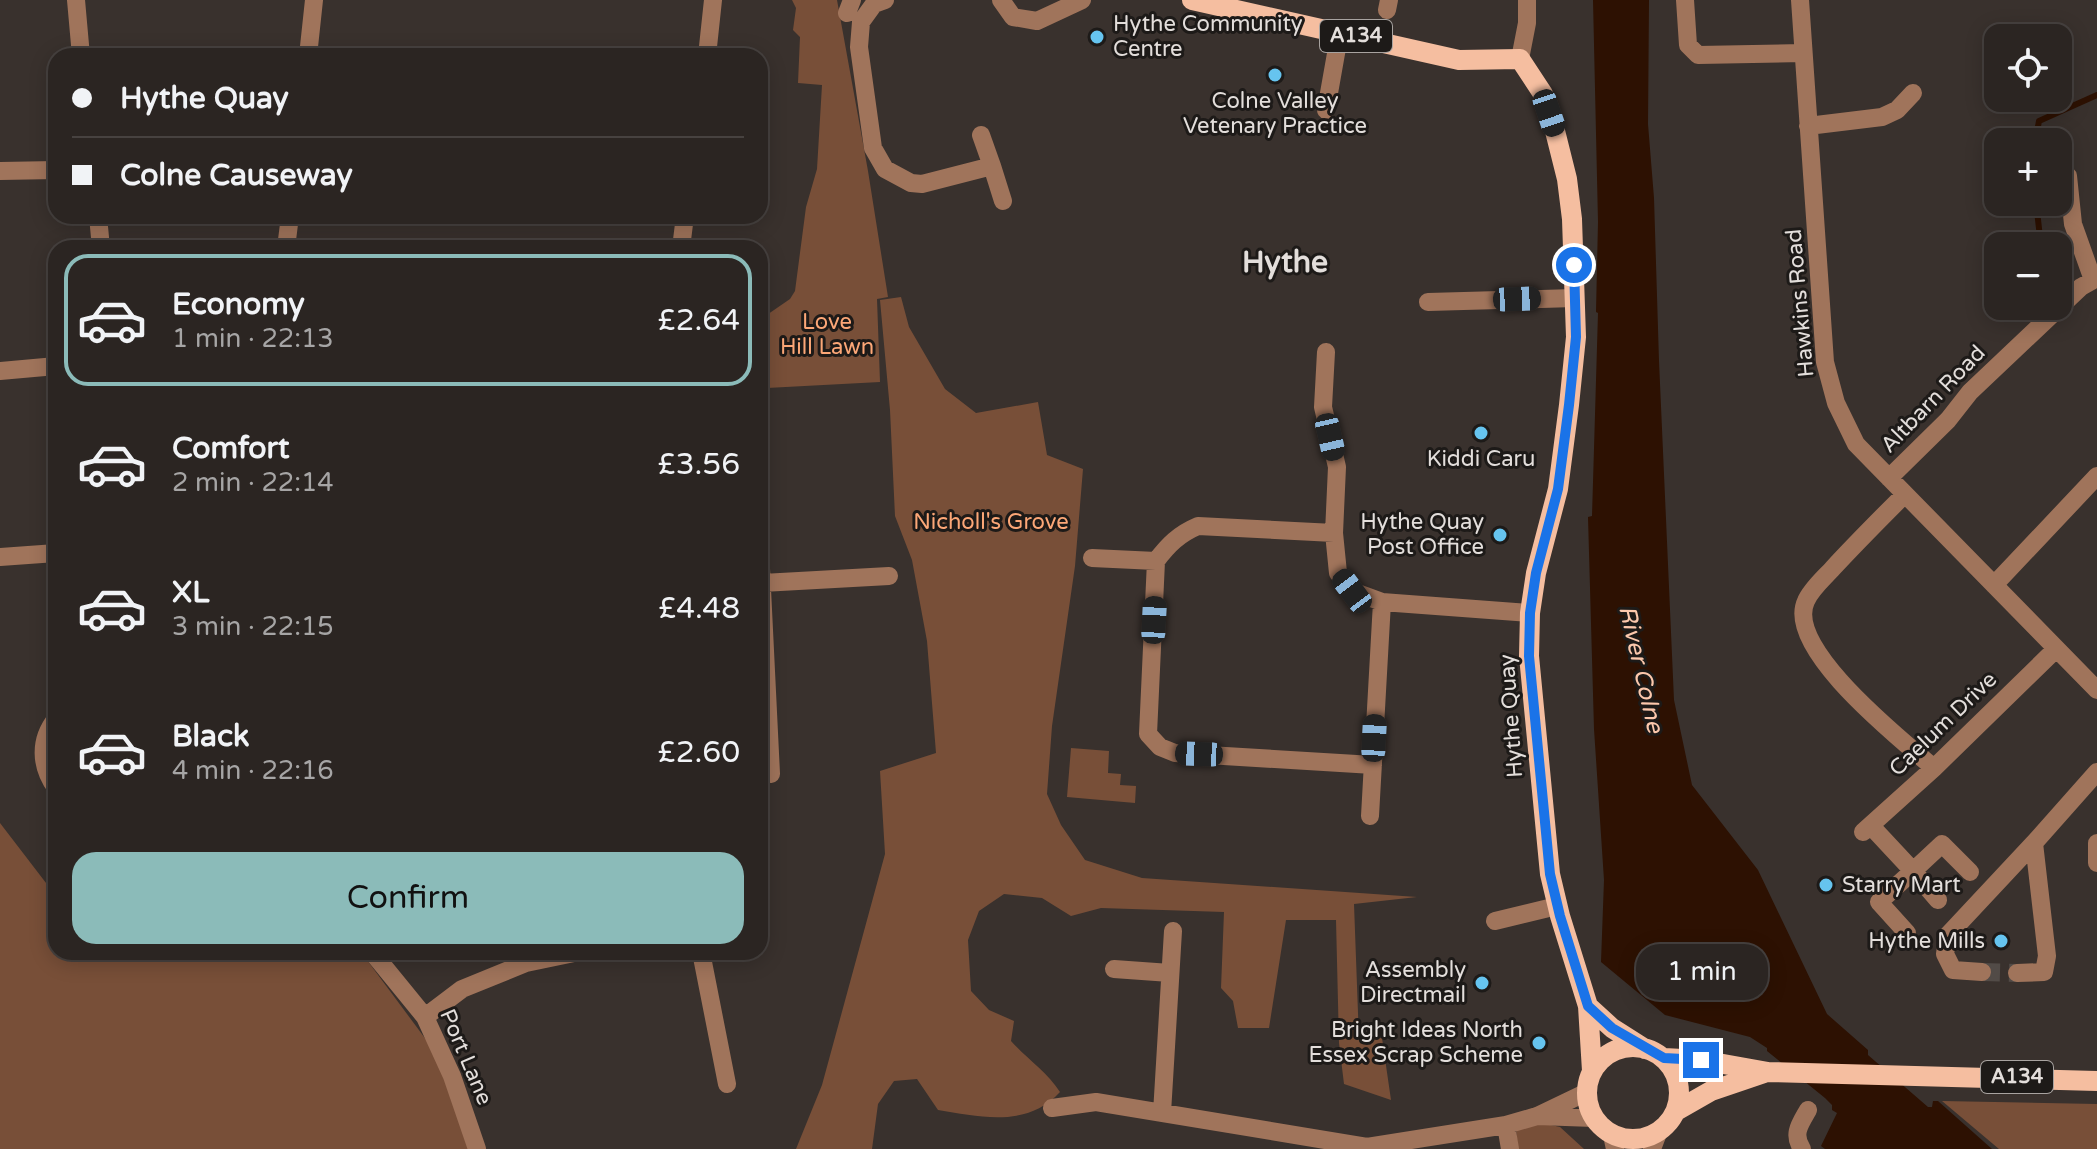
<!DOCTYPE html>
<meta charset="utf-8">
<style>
body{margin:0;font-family:"Varela Round",sans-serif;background:#332d2a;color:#f1f3f6;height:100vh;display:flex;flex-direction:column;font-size:30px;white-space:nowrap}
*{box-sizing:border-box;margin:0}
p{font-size:26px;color:#a6a5a5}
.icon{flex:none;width:44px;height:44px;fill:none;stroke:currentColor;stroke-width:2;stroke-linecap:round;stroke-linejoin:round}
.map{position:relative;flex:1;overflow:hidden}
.panel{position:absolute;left:48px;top:240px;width:720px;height:720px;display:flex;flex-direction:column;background:#2b2522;border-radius:24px;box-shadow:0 4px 20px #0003,0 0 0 2px #474240}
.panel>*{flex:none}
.top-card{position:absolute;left:48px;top:48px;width:720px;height:176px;border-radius:24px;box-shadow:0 4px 20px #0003,0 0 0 2px #474240;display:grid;align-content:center;height:176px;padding:0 24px;background:#2b2522}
.buttons{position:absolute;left:1984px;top:24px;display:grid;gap:16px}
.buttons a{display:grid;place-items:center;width:88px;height:88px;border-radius:16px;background:#2b2522;box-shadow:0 4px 20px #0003,0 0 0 2px #474240;font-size:40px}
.end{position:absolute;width:36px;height:36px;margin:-18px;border:10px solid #1a73e8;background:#fff;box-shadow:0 0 0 4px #fff}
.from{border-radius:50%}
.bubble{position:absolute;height:56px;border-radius:24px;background:#2b2522;box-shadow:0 4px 20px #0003,0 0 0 2px #474240;font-size:26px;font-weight:600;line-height:56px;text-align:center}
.car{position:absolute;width:24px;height:48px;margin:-24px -12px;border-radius:10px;box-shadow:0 0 6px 2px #0007;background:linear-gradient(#222 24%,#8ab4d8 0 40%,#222 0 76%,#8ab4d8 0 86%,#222 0)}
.top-card b{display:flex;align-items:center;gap:28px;height:76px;font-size:30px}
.top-card b+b{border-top:2px solid #474240}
.top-card i{width:20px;height:20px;background:#f1f3f6}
ul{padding:14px 0 0;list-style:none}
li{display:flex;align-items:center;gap:24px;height:132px;margin:0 16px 12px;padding:0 8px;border:4px solid transparent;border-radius:24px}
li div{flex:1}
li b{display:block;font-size:30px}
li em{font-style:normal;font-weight:600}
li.selected{border-color:#8bbbb9}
li>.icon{width:72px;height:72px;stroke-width:1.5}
.action{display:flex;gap:16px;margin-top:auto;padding:16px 24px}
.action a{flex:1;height:92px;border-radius:24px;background:#8bbbb9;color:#111;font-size:32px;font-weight:600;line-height:92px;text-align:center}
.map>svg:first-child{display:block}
.green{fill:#784f38}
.water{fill:#2d1102}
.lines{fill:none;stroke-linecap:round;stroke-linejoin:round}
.stream{stroke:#2d1102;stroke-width:6}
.minor-tunnel{stroke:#524b47;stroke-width:18;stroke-dasharray:18 9;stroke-linecap:butt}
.minor{stroke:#a0745b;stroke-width:18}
.major{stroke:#f5bea0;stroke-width:20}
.route{stroke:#1a73e8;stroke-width:10}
.poi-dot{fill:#66c4ef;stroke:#1d1a18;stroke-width:3}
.labels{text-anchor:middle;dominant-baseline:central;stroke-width:6;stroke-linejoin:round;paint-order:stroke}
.shield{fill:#1d1a18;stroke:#a8a3a0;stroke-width:2}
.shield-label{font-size:20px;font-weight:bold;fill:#e3dedb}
.poi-label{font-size:22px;fill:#e3dedb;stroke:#1d1a18;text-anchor:end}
.street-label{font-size:22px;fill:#e3dedb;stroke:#1d1a18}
.park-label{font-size:22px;fill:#fca777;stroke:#1d1a18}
.water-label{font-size:24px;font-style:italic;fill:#fcc8ac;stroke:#1d1a18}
.district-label{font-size:30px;font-weight:bold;fill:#e3dedb;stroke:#1d1a18}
</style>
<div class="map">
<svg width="2097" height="1149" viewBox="0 0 2097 1149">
<rect width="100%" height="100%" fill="#39312d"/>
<path class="green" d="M792 0H837L868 171 888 297 877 299 880 382 767 388 761 319 790 299 795 291 806 207 817 169 822 85 798 83 800 37 793 30 796 8Z
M901 297 909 327 945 389 976 413 1038 402 1047 455 1083 469 1075 566 1052 726 1047 794 1061 825 1085 860 1142 878 1417 897 1354 904 1359 1040 1382 1038 1391 1100 1344 1084 1339 1043 1336 920H1286L1269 1028H1238L1233 1001 1221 988 1224 912 1101 908 1071 916 1042 898 1004 894 979 911 968 940 971 991 989 1010 1014 1021 1011 1041C1027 1059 1047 1072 1060 1092 1027 1128 981 1117 938 1110L917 1079 894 1081 878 1104 872 1149H796L822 1085 885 854 880 771 936 753 927 641 912 560 895 516 890 410 880 300Z
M1071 748 1109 751 1108 773 1121 774 1120 785 1136 786 1135 803 1067 797Z
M0 823 56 896V952H361L433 1049 470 1149H0Z
M1942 1101 2097 1104V1149H1999Z
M1537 1122 1560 1127 1584 1149H1518L1516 1129Z"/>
<path class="water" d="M1593 0H1649L1648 124 1654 198 1659 361 1674 700 1692 785 1758 870 1827 1014 1868 1050V1055L1928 1107H1932L1933 1101H1938L1992 1149H1825L1821 1146 1837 1113 1832 1110V1105L1825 1098 1767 1051V1048L1750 1037 1665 1015 1601 962 1604 880 1594 729 1588 517 1592 516 1598 313 1596 312 1598 222Z"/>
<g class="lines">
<path class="stream" d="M2035 142 2039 121 2097 95
M2036 202 2041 246"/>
<path class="minor-tunnel" d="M1982 972 2017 973"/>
<path class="minor" d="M76 0 81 56
M885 0 874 4 861 22 859 47 873 148 885 169 911 183 922 184 992 166 1003 201
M1001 0 1013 17 1037 21 1082 0
M1685 0 1688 45 1698 55 1803 53
M1800 0 1825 362 1836 403 1856 444 2097 690
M1387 10 1389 0
M847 13 852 0
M308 56 314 0
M707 56 713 0
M1520 59 1527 23V0
M1326 110 1340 31
M1808 126 1882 117 1897 110 1913 93
M981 135 992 166
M0 171 56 170
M2068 176 2073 224 2093 280
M98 216 101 248
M286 248 290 216
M681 248 685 216
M1428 302 1575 298
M1326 352 1323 407 1337 467 1334 533 1338 573 1352 591 1382 602 1530 613
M0 371 56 366
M1889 478 1948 420 1970 392 2081 287 2097 278
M1905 494C1881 518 1857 542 1833 568 1824 578 1811 589 1806 601 1784 648 1902 740 1934 768
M1334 533 1198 526C1179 534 1168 545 1156 561L1148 734 1160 747 1175 753 1373 765
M760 548 771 774
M0 557 56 553
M1092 558 1156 561
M762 583 889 576
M1994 585 2097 476
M56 719C39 740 40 766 56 788
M1370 816 1382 602
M1871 826 1913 871 1942 844 1970 872
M1863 832 1934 768 2056 649
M2097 843V863
M1495 921 1557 906
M1907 933 1879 902 1913 871 1938 900
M372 952 425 1017 452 1076 477 1149
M701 952 727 1084
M1114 969 1170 973
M1982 972 1953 970 1945 954 1948 935 2034 843
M2017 973 2044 972 2047 956 2034 843 2097 772
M425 1017 462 989 526 963 579 952
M1052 1108 1096 1102 1367 1147 1506 1125 1537 1116 1587 1092
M1162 1113 1173 931
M1537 1116 1594 1118
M1506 1125 1510 1149
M1612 1135 1615 1149
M1652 1149 1658 1133
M1802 1149C1792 1134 1800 1124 1808 1110"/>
<path class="major" d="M1192 0 1459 60 1520 59 1543 94 1555 131 1567 179 1572 219 1576 337 1569 405 1558 489 1536 573 1530 613 1529 656 1550 874 1560 916 1588 1006 1592 1071
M1588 1006 1612 1028 1645 1049
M1587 1093a46 46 0 1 1 92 0a46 46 0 1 1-92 0Z
M1664 1058 1701 1060 1768 1072 2097 1081
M1676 1111 1711 1091 1764 1073"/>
</g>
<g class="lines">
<path class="route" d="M1574 265 1576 337 1569 405 1558 489 1536 573 1530 613 1529 656 1550 874 1560 916 1588 1006 1612 1028 1664 1058 1701 1060"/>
</g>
<g class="poi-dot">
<circle cx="1097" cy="37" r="8"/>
<circle cx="1275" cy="75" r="8"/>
<circle cx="1481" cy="433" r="8"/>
<circle cx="1500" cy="535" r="8"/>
<circle cx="1826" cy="885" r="8"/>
<circle cx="2001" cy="941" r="8"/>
<circle cx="1482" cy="983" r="8"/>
<circle cx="1539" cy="1043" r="8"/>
</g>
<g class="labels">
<g class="shield">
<rect x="1320" y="20" width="72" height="32" rx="6"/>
<rect x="1981" y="1061" width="72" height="32" rx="6"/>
</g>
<g class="shield-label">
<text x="1356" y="36">A134</text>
<text x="2017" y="1077">A134</text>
</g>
<g class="poi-label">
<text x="1113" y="24" text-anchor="start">Hythe Community<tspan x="1113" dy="25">Centre</tspan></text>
<text x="1275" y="101" text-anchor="middle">Colne Valley<tspan x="1275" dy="25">Vetenary Practice</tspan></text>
<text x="1481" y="459" text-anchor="middle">Kiddi Caru</text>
<text x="1484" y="522">Hythe Quay<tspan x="1484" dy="25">Post Office</tspan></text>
<text x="1842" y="885" text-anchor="start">Starry Mart</text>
<text x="1985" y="941">Hythe Mills</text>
<text x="1466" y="970">Assembly<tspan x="1466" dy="25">Directmail</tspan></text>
<text x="1523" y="1030">Bright Ideas North<tspan x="1523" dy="25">Essex Scrap Scheme</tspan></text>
</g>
<g class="street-label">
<text transform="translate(1800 303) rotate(-95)">Hawkins Road</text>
<text transform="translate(1933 399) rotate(-46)">Altbarn Road</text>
<text transform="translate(1511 716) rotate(-94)">Hythe Quay</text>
<text transform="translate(1943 724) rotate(-44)">Caelum Drive</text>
<text transform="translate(466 1057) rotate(67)">Port Lane</text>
</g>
<g class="park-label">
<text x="827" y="322">Love<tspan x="827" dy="25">Hill Lawn</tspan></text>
<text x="991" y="522">Nicholl's Grove</text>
</g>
<g class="water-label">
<text transform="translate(1641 669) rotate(77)">River Colne</text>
</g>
<g class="district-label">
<text x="1285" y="262">Hythe</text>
</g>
</g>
</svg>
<div class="buttons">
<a><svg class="icon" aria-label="locate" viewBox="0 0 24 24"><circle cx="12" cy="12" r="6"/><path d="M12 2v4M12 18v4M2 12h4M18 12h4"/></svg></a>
<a>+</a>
<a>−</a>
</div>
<i class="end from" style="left:1574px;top:265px"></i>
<i class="end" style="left:1701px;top:1060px"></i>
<div class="bubble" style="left:1636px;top:944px;width:132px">1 min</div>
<i class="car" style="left:1549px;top:113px;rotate:161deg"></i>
<i class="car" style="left:1517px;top:299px;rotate:88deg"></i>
<i class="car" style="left:1330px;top:437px;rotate:167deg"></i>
<i class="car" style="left:1352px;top:591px;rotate:323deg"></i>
<i class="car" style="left:1154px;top:620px;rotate:3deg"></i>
<i class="car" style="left:1374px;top:738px;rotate:3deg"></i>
<i class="car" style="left:1199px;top:754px;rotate:272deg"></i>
<div class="top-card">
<b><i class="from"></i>Hythe Quay</b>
<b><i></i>Colne Causeway</b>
</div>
<section class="panel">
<ul>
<li class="selected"><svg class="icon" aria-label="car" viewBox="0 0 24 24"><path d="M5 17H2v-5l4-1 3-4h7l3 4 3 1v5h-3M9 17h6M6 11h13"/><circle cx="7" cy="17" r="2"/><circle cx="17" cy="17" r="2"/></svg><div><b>Economy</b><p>1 min · 22:13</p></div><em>£2.64</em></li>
<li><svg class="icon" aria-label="car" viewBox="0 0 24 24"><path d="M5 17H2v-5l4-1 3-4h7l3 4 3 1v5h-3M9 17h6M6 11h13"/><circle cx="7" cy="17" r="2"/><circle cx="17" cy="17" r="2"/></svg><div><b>Comfort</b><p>2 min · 22:14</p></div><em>£3.56</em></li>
<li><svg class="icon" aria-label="car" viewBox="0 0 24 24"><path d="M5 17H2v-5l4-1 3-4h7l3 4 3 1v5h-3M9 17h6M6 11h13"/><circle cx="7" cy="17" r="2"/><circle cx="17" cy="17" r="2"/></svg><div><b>XL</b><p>3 min · 22:15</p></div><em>£4.48</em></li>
<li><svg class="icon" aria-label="car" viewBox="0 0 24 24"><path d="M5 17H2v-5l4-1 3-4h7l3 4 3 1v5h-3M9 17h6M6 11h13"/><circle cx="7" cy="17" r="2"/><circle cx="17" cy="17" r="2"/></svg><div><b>Black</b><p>4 min · 22:16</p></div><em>£2.60</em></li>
</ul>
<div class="action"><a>Confirm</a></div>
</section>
</div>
